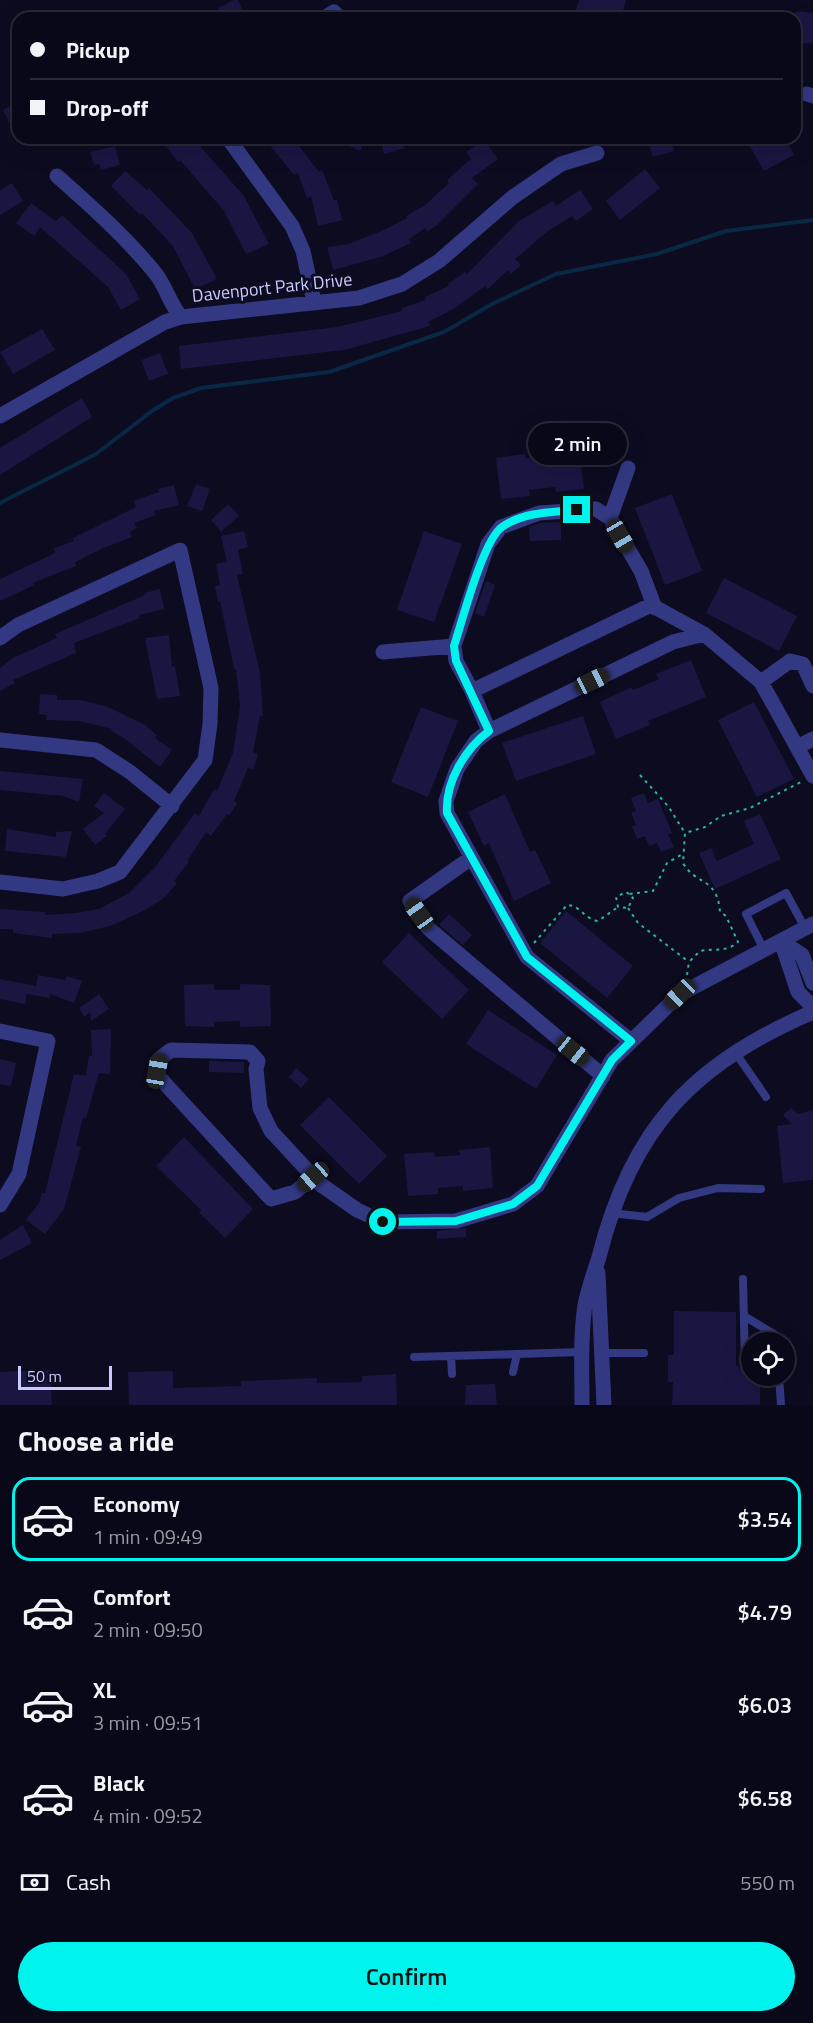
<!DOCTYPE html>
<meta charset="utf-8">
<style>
body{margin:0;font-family:"Titillium Web",sans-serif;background:#121121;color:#f1f3f6;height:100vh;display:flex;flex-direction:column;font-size:22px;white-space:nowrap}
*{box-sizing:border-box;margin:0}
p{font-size:20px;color:#999aa2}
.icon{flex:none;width:33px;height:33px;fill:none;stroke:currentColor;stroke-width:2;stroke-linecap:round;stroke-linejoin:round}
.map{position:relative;height:1405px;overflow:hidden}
.panel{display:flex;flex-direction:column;background:#090818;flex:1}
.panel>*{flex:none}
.banner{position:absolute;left:12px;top:12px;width:789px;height:132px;border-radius:18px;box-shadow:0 6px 24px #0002,0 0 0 2px #292937;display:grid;align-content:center;height:132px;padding:0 18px;background:#090818}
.tools{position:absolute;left:741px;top:1332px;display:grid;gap:12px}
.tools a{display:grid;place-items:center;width:54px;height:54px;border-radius:50%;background:#090818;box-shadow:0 6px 24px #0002,0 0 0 2px #292937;font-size:30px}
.scale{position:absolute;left:18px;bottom:15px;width:94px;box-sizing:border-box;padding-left:6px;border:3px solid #c9caff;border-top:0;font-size:16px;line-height:21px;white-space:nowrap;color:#c9caff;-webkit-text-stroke:4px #0c0b20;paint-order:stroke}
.end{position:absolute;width:27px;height:27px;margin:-14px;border:8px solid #00f4ee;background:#111;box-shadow:0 0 0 3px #111}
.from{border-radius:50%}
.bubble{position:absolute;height:42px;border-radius:21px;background:#090818;box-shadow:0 6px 24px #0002,0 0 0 2px #292937;font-size:20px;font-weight:600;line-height:42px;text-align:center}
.car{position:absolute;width:18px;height:36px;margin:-18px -9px;border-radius:8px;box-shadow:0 0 4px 2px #0007;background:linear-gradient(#222 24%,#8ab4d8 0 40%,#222 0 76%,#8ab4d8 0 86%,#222 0)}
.banner b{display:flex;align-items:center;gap:21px;height:57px;font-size:22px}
.banner b+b{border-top:2px solid #292937}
.banner i{width:15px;height:15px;background:#f1f3f6}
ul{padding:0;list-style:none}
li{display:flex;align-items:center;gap:18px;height:84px;margin:0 12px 9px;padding:0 6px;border:3px solid transparent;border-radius:18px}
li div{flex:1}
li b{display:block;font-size:22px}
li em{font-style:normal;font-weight:600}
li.selected{border-color:#00f4ee}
li>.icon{width:54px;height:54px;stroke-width:1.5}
h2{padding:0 18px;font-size:27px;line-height:72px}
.pay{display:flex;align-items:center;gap:15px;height:66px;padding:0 18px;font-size:22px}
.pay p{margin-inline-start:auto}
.action{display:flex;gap:12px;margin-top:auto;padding:12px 18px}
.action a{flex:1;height:69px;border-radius:36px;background:#00f4ee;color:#111;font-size:24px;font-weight:600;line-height:69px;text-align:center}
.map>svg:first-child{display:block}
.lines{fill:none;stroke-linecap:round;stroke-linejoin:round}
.stream{stroke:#082846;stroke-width:4}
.building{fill:#191642}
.path{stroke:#25b89c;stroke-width:2;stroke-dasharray:3 4.5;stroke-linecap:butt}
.lane{stroke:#323982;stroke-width:8}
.street{stroke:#323982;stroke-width:15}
.route{stroke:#00f4ee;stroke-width:8}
.labels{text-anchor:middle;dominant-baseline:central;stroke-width:6;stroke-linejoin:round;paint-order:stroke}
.street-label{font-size:18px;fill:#c9caff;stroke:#0c0b20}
</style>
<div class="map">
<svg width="813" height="1405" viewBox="0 0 813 1405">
<rect width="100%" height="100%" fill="#0c0b20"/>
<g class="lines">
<path class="stream" d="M0 503 96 454 152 411 173 398 201 388 329 372 444 332 492 304 556 274 657 254 726 231 813 220"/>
</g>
<path class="building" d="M234 0H238L246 18H222L218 8Z
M579 0H626L621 18H604L576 10Z
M796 11 813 13V43L795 44Z
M18 103V140L3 110Z
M160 138H193L244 196 269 244 246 254 224 211 180 160 178 162Z
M264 138H293L319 172 322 170 334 200H337L342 220 318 226 311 196 307 198 298 173 294 175Z
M331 138H366L360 151Z
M380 138H402L405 148 384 154Z
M647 138H670L674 151 653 157Z
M745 138H775L778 144 786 140 794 155 764 171Z
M484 140 498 159 472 178 478 184 437 225 427 232 425 228 409 239 411 243 381 257 333 270 327 247 348 244 382 231 407 218 406 216 424 206 449 183 447 180 471 159 466 152Z
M115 146 120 165 101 170 99 164 94 165 90 152Z
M645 169 660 188 620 220 606 201Z
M125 171 147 190 149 188 192 233 217 279 195 289 173 246 142 213 140 215 111 186Z
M12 183 23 201 0 215V190Z
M580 190 593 209 576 221 572 216 548 231 515 259 521 265 511 274 508 270 488 289 485 286 452 310 428 322 430 326 344 350 181 369 179 346 337 327 402 311 401 308 426 300 425 297 449 286 448 284 465 272 467 274 519 221 553 201 556 206Z
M31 203 56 221 62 215 126 274 140 299 121 310 108 287 40 227 34 236 16 223Z
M42 329 55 350 13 374 0 352Z
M160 353 168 374 149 381 141 360Z
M82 398 92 417 0 475V448Z
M579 448 584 489 556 492 555 487 529 490 530 496 501 499 496 458 525 454 526 458H532L551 456 550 450Z
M196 484 210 489 202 511 187 506Z
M174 485 179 505 154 511 156 515 134 523 137 528 130 532 132 537 103 548 75 562 76 566 33 583 34 585 0 601V579L55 553 54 548 74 541 73 538 136 507 134 501 159 492 158 489Z
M672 494 702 571 665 585 635 508Z
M228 504 239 516 221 532 211 520Z
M561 522V540L530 541 529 527 540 523Z
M244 531 248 547 238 550 243 574 237 575 260 673 263 716H260L253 752 258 754 253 770 248 768 234 801 237 803 229 816 227 814 211 836 206 832 188 860 189 862 174 881 177 883 163 899 141 912 110 926 80 933 52 934V938L13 933V929H0V909L45 912V915L76 913 99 909 129 893 156 866 195 813 199 816 214 789 217 791 233 753 240 706 236 669H234L220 601 218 602 215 586 220 585 216 564 227 562 221 536Z
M424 531 462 544 434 622 397 610Z
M724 578 797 616 779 651 706 613Z
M486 581 495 585 484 617 475 613Z
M160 589 164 609 139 615 140 618 74 643 76 653 13 680 15 683 0 691V668L13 658 57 638 55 634 145 595 144 593Z
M169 635 172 667 175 666 180 696 157 699 145 638Z
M691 660 706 697 648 721 650 725 616 739 600 702 632 687 633 690 659 679 656 674Z
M40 694 57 695V700H81L108 707 145 725 157 735 155 738 172 750 160 767 124 738 111 731 112 729 79 721 46 720 47 715 39 714Z
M754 702 794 779 757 797 718 720Z
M421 707 458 721 428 797 391 782Z
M583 716 596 754 516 781 502 743Z
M0 771 83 779 79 802 63 796 0 790Z
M104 793 125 809 105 834 107 836 95 845 83 829 104 813 94 806Z
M644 793 648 803 658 799 672 833 668 834 674 847 661 852 657 843 649 846 645 836 637 839 632 826 636 825 631 813 636 811 631 798Z
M505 794 530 852 535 850 551 883 514 901 489 843 484 846 468 812Z
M760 814 781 859 715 889 699 853 711 848 717 861 754 844 744 821Z
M7 829 56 837V832L72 831 66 857 5 851Z
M566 911 633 966 607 998 540 943Z
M449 914 472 935 463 945 439 925Z
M409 933 469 990 442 1019 382 962Z
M38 975 65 980 67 976 82 981 74 1003 50 994V998L27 994 25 1004 0 999V979L36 986Z
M214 984V990H240V984L270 985 271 1026 240 1027V1021L214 1022V1027L185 1026 184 985Z
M99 994 109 1009 91 1021 90 1012 84 1017 79 1008Z
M488 1010 557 1055 536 1089 466 1044Z
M111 1029 110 1074 99 1073 86 1118H83L76 1146 81 1147 64 1209 45 1234 26 1220 39 1203 42 1193H45L74 1074 86 1076 89 1055 92 1056 91 1030Z
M0 1059 16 1063 11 1086 0 1084Z
M209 1061 244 1062V1073L209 1072Z
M296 1068 309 1079 301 1088 289 1077Z
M329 1097 387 1156 359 1184 300 1125Z
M791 1108 798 1114 813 1110V1180L783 1183 777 1126 792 1124 783 1115Z
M184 1137 253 1209 225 1238 199 1213 201 1210 156 1166Z
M490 1147 493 1188 463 1191V1186L438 1188V1194L408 1196 404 1154 434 1152 435 1157 460 1155 459 1150Z
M23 1225 32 1243 0 1260V1240Z
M466 1228V1237L437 1239V1231Z
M674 1311 736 1312V1365L745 1371 752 1365V1376H760V1405H672L673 1382H668V1355H674Z
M50 1370 52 1405H0V1372Z
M173 1371V1388L241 1386V1381L317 1378V1383L362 1382V1376L396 1374 397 1405H129L128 1372Z
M495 1384 497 1405H465L466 1385Z"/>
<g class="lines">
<path class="path" d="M640 775 668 806 685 833
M629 894 626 892 616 897 618 907 628 908 633 898 629 894 653 891 667 863 681 855
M628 908 638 923 689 962
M534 943 567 905C580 905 584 919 598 921L618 907
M687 975 689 962 700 951C714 948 726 953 738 942L726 916 720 912C717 876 696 886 683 863L685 833 705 827 721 816 750 808 801 782"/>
<path class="lane" d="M764 950 746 914 786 893 805 928
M735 1052 766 1097
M611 1213 647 1217 679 1198 718 1188 761 1189
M743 1279 745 1365
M744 1316 774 1334 778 1342
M603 1353H644
M451 1356 452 1374
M414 1357 582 1352
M513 1372 517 1354
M779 1376 781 1405"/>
<path class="street" d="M324 18 334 12 340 18
M807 94 813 96
M228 138 292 226 303 251 314 302
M57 176C92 207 127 238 156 274 166 287 170 304 181 317
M0 416 165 322 181 317 359 298 402 284 439 261 513 197 561 164 597 153
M610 518 628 468
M655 608 641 571 610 518 596 509 539 513 501 527 488 544 454 646 456 661 472 691 651 605 704 634 761 682 813 776
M0 638 18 625 180 550 211 688 210 724 205 760 120 872 98 881 63 889 0 882
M383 652 454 646
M761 682 790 661 803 664 813 686
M472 691 489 731
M0 740 96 750 130 772 172 806
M797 747 813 739
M471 858 410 901 428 928 603 1076
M781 941 798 992 813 1007
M781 941 802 955 813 983
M0 1031 48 1041 19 1174 0 1205
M631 1041 527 957 447 813 446 801 457 769 476 741 489 731 673 642 704 634
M313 1177 295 1192 271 1199 158 1076 159 1059 171 1050 250 1052 258 1061 256 1069 260 1108 271 1131 320 1184 357 1210 383 1222 456 1221 513 1204 537 1186 612 1060 680 994 813 924
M598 1273 604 1405
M582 1405C582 1372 580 1338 585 1305 588 1289 594 1273 599 1257 631 1129 693 1063 813 1012"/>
</g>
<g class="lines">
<path class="route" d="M383 1222 456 1221 513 1204 537 1186 612 1060 631 1041 527 957 447 813C445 782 465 749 489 731L456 661 454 646C462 622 483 540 502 527 523 512 552 512 577 510"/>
</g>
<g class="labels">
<g class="street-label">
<text transform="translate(272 287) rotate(-6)">Davenport Park Drive</text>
</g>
</g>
</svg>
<div class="tools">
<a><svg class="icon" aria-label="locate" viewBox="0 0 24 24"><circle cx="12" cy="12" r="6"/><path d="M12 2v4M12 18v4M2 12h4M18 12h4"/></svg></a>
</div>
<div class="scale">50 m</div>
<i class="end from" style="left:383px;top:1222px"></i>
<i class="end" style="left:577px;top:510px"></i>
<div class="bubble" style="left:528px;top:423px;width:99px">2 min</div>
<i class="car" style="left:620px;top:536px;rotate:150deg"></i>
<i class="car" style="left:592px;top:681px;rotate:64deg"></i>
<i class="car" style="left:419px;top:914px;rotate:325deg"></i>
<i class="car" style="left:680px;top:994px;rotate:226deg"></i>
<i class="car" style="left:573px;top:1051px;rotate:129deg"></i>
<i class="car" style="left:157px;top:1071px;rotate:10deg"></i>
<i class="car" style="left:313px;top:1177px;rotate:229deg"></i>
<div class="banner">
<b><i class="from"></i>Pickup</b>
<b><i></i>Drop-off</b>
</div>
</div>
<section class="panel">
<h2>Choose a ride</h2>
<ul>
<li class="selected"><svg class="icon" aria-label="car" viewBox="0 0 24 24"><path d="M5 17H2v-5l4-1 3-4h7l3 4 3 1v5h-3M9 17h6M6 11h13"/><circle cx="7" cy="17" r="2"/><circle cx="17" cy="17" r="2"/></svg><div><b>Economy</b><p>1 min · 09:49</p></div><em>$3.54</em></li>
<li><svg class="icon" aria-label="car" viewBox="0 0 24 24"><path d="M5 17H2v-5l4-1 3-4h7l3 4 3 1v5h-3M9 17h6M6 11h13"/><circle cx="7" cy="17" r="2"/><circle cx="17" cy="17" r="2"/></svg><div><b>Comfort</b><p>2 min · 09:50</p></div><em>$4.79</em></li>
<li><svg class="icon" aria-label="car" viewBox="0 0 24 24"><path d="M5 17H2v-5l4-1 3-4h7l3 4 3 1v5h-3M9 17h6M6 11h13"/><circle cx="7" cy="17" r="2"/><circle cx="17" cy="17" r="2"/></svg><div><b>XL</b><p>3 min · 09:51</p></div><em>$6.03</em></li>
<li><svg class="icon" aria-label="car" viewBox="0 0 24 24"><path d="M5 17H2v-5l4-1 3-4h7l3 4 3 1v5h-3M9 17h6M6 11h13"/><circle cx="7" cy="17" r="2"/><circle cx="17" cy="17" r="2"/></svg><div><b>Black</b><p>4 min · 09:52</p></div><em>$6.58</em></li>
</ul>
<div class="pay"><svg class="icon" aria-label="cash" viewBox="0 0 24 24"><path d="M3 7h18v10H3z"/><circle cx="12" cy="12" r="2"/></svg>Cash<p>550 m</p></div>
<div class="action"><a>Confirm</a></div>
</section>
